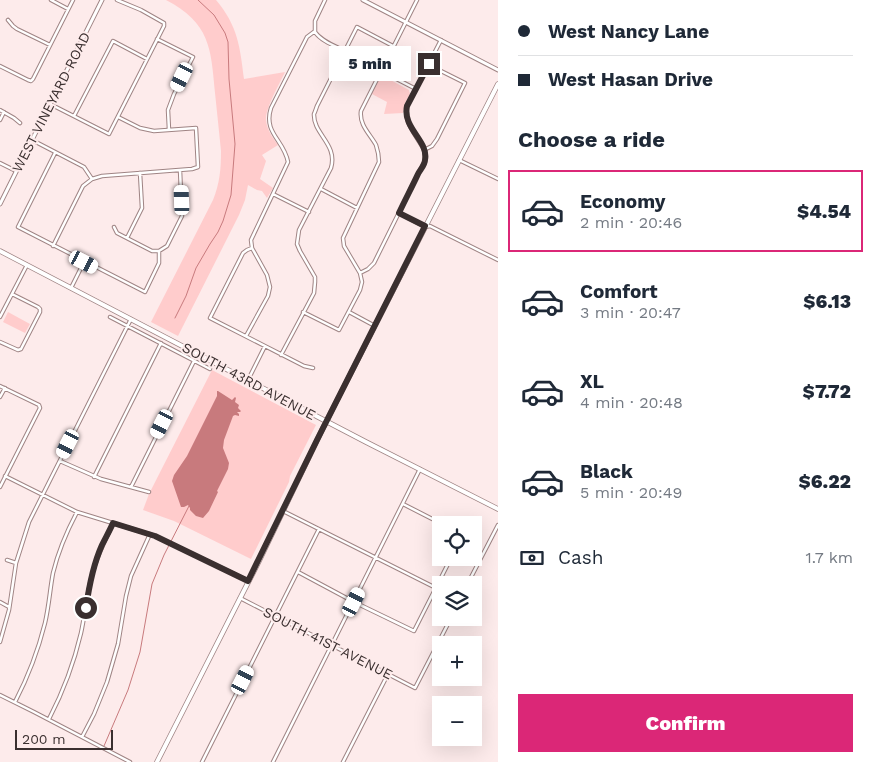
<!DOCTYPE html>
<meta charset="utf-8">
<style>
body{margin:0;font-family:"Work Sans",sans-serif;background:#f6f6f7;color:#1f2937;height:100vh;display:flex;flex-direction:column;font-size:19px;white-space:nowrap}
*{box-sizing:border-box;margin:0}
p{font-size:16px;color:#747a83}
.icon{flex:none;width:28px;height:28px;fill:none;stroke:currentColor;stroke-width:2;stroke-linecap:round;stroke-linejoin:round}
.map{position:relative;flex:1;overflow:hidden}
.drawer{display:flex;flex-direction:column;background:#fff;width:375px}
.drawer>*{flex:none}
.guide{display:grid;align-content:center;height:110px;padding:0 20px;background:#fff}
.fabs{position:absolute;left:432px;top:516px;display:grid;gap:10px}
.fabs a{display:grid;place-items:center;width:50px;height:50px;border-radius:0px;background:#fff;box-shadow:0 5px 20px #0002;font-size:25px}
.scale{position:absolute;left:15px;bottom:12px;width:98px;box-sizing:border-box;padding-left:5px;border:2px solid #3a2f2f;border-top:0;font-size:14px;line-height:18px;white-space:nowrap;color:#3a2f2f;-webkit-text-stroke:4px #fdebeb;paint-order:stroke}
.end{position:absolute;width:22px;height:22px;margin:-11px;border:6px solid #3a2f2f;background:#fff;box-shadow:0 0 0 2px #fff}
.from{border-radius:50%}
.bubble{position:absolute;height:35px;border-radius:0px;background:#fff;box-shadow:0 5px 20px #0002;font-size:16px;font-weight:800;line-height:35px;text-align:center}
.car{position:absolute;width:15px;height:30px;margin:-15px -8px;border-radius:6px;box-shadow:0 0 4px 1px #0007;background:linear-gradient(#fff 24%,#345 0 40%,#fff 0 76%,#345 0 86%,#fff 0)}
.guide b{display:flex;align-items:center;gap:18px;height:48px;font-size:19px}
.guide b+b{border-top:1px solid #e0e1e3}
.guide i{width:12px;height:12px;background:#1f2937}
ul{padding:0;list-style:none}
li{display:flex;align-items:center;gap:15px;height:82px;margin:0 10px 8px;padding:0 10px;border:2px solid transparent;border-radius:0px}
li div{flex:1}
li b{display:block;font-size:19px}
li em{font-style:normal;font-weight:800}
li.selected{border-color:#db2777}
li>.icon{width:45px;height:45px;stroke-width:1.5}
h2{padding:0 20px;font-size:22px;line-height:60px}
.pay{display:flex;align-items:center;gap:12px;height:55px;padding:0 20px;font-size:19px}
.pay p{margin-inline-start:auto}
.button{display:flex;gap:10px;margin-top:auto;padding:10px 20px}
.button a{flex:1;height:58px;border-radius:0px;background:#db2777;color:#fff;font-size:20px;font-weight:800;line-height:58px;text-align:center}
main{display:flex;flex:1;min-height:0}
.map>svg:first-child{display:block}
.green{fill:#fcc}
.water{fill:#c87a7d}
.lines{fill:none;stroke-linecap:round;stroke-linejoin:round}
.stream{stroke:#c87a7d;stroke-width:1}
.minor-casing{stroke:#9f8484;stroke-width:4.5}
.tertiary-casing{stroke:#9f8484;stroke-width:5}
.secondary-casing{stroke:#9f8484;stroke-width:5.5}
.minor{stroke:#fff;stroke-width:2.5}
.tertiary{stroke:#fff;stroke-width:3}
.secondary{stroke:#fff;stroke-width:4}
.route{stroke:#3a2f2f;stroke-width:6}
.labels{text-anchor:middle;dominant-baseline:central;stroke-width:4;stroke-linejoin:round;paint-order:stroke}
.street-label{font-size:14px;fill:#3a2f2f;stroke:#fdebeb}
</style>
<main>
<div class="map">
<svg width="498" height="762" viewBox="0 0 498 762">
<rect width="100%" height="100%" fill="#fdebeb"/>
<path class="green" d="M166 0H216C238 26 240 47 244 79L285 72C280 83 265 109 266 120 267 130 273 138 278 145L262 155 266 161 260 179 273 188 267 198 262 191 257 190 248 185 245 200 239 215 178 336 151 322 213 200C220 183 221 168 221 151 219 131 217 112 215 93 211 48 210 23 166 0Z
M382 77H385L409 90 410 94 405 103 403 113 384 114 387 102 372 94 379 80Z
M8 312 30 324 25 333 3 322Z
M212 370 316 425 290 476 289 482 251 559 174 521 143 510 149 494Z"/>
<path class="water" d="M217 391H218L232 400 235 397 236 398 235 402 239 405 238 408 241 411 240 412H237L239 414V416L235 415 233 416 224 440 223 448 229 463 228 469 217 491 218 492 209 511 203 518 196 516 190 510V508L188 505 184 507H181L172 481 174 475 187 456 217 396Z"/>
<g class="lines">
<path class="stream" d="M175 318 186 296 196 268 210 244 218 232 223 221 231 195 235 144 229 79 228 42 225 33 214 15 198 0
M104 746 128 690 140 652 152 584 164 555 189 506"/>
<g class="minor-casing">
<path id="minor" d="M51 0 68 9
M8 20 13 26 17 29 50 45
M315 32C321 41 335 46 345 51
M157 39 193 57 174 94 168 110 169 130
M0 66 28 80 31 81 33 79 73 0
M381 71 416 89
M50 104 109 134 164 26V23L141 10 117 0
M0 110 14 118 20 123
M74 116 113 41 147 59
M0 120 4 112
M32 140 84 167 92 179
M424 150C417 136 403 123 407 106L441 40
M55 153 18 227 145 292 159 263V251L167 246 182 216 180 170
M459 160 498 179
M0 163 16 171
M321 189 357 208
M273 194 309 212
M399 213 425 227 430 226 498 260
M114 227 117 233 152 251H159
M127 238 142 208 140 173
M53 246 83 186 92 179 102 176 192 169 198 167 196 128 154 131 140 128 118 117
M252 248 247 250 243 253 210 318 304 366 313 368
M360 273 344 246 343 238 379 162C379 156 378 151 376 145 370 134 359 125 361 111L417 0
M71 288 84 262
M303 312 339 330 360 290 362 282 360 273 368 269 374 263 425 160 424 150 432 146 437 139 465 83 429 65
M349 312 375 326
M0 317 27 265
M110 317 210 369
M246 336 268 296 270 287 267 275 252 248 251 240 288 162C284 140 263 133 271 108L305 41 307 37 315 31V21L325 0
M0 342 18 350 21 349 40 312V309L38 307 12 294
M281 355 314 293 315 282V277L300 251 297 244 299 230 331 168C338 144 313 134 314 114 315 112 316 109 317 106L357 27 393 46
M248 380 265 346
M0 386 39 405 40 408 0 487
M0 397 5 388
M60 461 101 479 149 492
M5 476 77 512 155 536 249 581
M94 477 161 343
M131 487 194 361
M403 504 444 525
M283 511 436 588
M7 560 16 563
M298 572 354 602 414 631 451 558
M467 585 498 525
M240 598 415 688 451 618
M0 602 9 607
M0 642 9 610 16 563 29 522 131 319
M0 695 34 712 130 762
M15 702C28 677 38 651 45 623 49 606 50 589 53 573 58 552 67 531 77 512
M49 719C63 692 74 663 81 633 86 610 87 587 95 565 100 550 107 537 113 523
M82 737 94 714 107 682 118 644 126 596 131 576 150 534
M202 762 319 529
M273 762 420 469
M343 762 388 674"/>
</g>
<g class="tertiary-casing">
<path id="tertiary" d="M363 0 498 70
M0 204 102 0"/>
</g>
<g class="secondary-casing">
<path id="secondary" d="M0 251 366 442 498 509
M157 762 259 561 323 428 498 84"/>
</g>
<use href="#minor" class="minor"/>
<use href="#tertiary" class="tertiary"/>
<use href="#secondary" class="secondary"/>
</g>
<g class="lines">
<path class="route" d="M86 608C89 586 93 565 102 545 106 537 110 530 113 523L155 536 248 581 317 440 425 226 399 213C405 200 412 187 418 174 420 170 425 165 425 160 429 141 402 128 407 106L429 64"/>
</g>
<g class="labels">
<g class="street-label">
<text transform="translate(51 102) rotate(-63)">WEST VINEYARD ROAD</text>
<text transform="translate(249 381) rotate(28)">SOUTH 43RD AVENUE</text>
<text transform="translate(328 643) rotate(27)">SOUTH 41ST AVENUE</text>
</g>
</g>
</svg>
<div class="fabs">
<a><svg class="icon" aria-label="locate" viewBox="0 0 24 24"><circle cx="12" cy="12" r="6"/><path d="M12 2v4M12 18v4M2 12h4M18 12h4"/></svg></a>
<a><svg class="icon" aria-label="layers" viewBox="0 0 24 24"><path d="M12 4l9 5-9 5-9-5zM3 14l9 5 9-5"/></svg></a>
<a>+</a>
<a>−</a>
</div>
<div class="scale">200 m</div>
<i class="end from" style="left:86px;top:608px"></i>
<i class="end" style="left:429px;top:64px"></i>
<div class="bubble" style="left:329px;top:46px;width:82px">5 min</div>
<i class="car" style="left:182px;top:77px;rotate:206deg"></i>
<i class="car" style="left:182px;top:200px;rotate:358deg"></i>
<i class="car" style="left:84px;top:262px;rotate:117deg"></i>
<i class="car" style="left:162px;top:424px;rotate:207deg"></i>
<i class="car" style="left:68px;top:444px;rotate:207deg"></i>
<i class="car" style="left:354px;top:602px;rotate:27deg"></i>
<i class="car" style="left:243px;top:680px;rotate:27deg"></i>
</div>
<section class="drawer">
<div class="guide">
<b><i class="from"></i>West Nancy Lane</b>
<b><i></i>West Hasan Drive</b>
</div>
<h2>Choose a ride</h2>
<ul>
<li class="selected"><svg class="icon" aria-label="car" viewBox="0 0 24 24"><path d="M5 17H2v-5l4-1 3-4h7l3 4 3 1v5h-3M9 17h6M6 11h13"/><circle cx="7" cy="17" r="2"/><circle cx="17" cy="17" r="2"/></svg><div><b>Economy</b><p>2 min · 20:46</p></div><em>$4.54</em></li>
<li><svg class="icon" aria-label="car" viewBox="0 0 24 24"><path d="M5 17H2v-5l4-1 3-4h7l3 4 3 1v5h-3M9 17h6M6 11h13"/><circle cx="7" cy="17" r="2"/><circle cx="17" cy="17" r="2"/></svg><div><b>Comfort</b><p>3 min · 20:47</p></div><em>$6.13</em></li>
<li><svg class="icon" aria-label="car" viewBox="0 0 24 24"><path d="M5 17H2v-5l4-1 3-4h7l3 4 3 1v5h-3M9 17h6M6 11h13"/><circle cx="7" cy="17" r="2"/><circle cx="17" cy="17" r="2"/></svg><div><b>XL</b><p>4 min · 20:48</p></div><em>$7.72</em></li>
<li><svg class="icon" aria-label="car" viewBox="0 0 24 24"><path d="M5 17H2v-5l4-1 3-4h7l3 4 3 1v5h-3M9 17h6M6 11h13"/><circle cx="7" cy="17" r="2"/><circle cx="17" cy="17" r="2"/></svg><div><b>Black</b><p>5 min · 20:49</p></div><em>$6.22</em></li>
</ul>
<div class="pay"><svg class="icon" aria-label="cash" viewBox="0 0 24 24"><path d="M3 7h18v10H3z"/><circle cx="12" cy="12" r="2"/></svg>Cash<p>1.7 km</p></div>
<div class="button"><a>Confirm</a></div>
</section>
</main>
